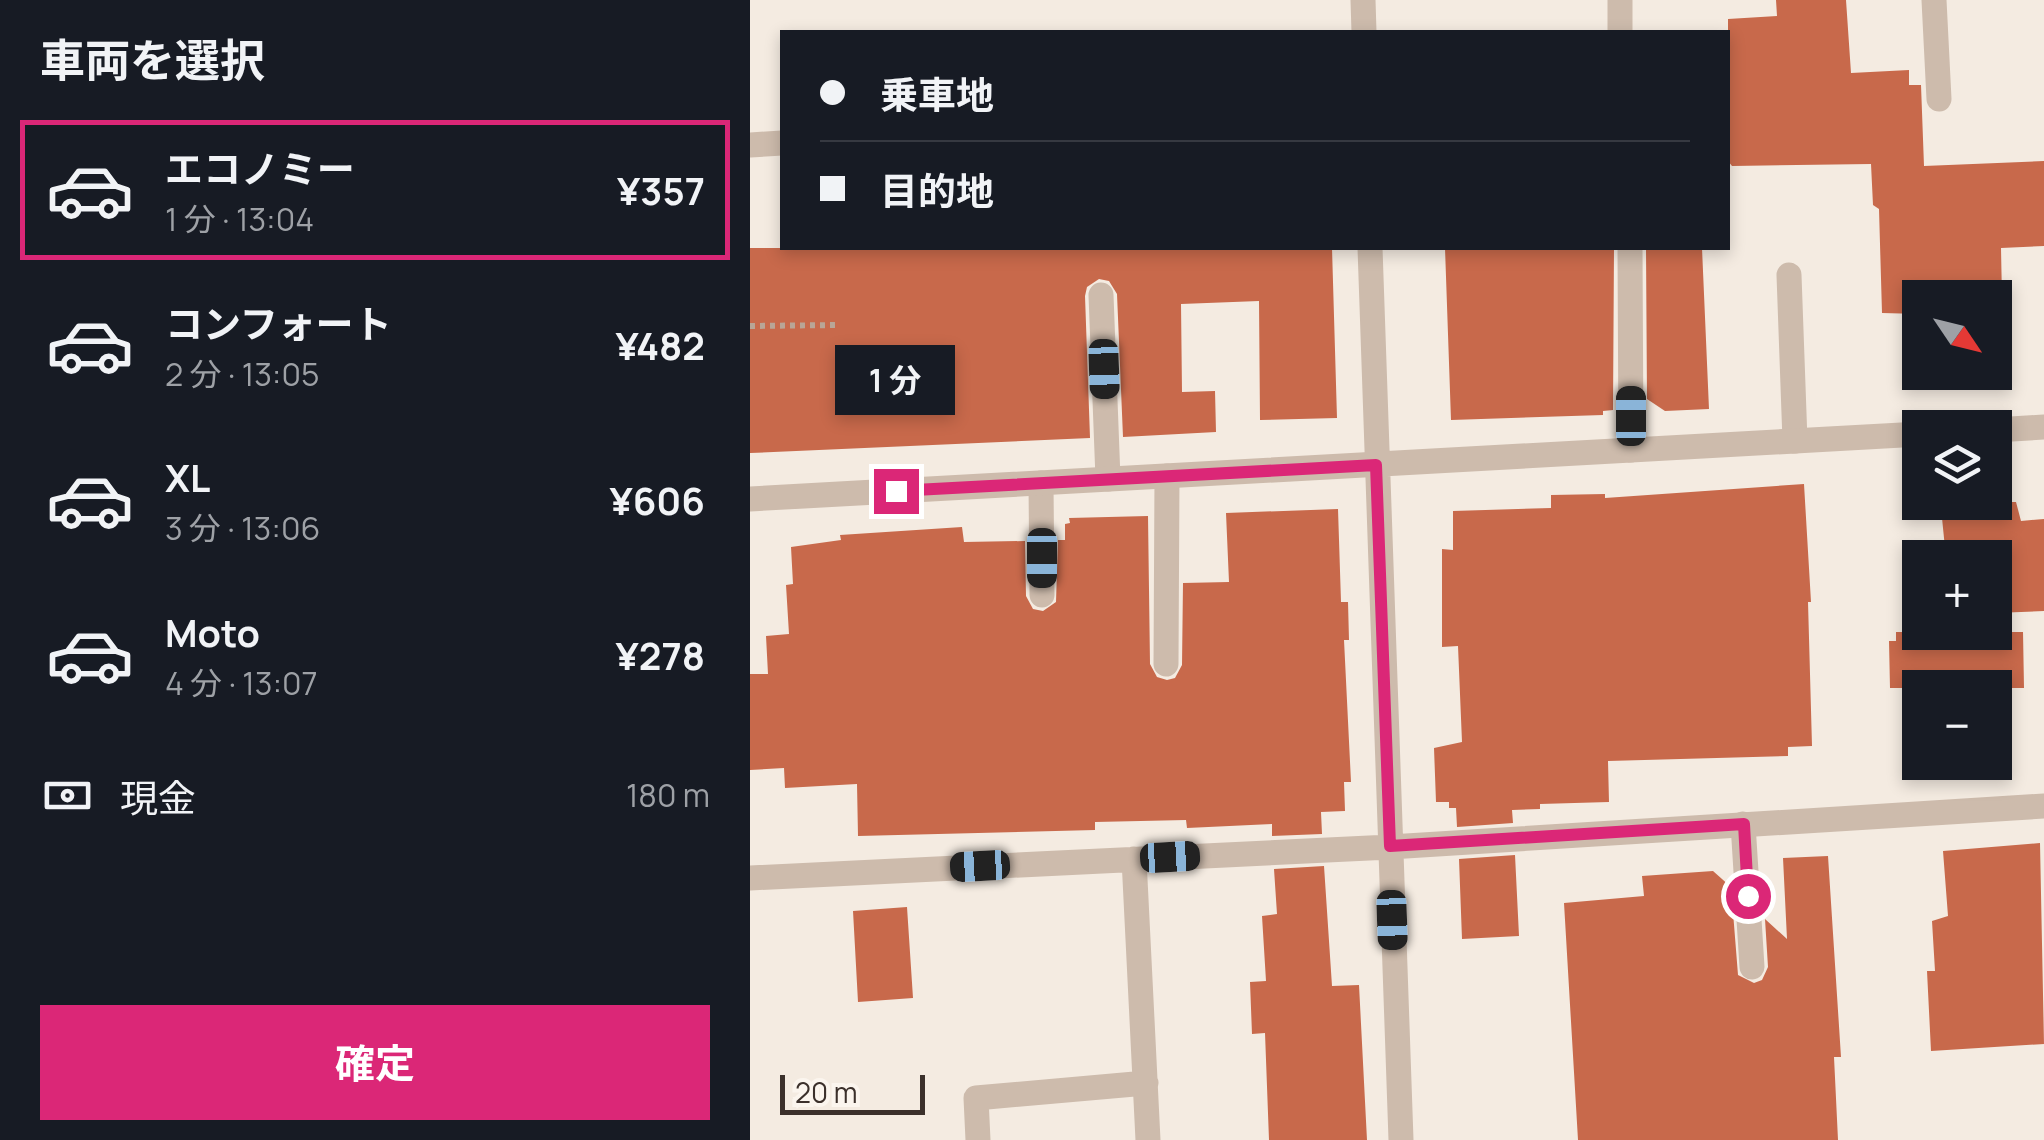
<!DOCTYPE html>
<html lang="ja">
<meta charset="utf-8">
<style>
body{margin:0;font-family:Manrope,"Noto Sans JP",sans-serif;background:#20242c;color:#f1f3f6;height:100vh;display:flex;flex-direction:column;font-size:38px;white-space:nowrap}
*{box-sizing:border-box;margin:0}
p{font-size:32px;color:#9ea1a6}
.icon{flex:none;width:55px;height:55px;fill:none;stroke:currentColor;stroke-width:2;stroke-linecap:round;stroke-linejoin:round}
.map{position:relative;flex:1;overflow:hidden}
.drawer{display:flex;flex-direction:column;background:#171b24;width:750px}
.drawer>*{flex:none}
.top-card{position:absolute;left:30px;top:30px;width:950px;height:220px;border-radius:0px;box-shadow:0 5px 15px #0003;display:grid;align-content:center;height:220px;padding:0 40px;background:#171b24}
.needle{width:65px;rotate:125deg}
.fabs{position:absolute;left:1152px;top:280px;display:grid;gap:20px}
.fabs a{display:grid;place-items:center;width:110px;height:110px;border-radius:0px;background:#171b24;box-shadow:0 5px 15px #0003;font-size:50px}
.scale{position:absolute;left:30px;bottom:25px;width:145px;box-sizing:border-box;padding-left:10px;border:5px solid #3b302b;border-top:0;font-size:28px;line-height:35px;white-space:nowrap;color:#3b302b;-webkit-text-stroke:8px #fbf5ee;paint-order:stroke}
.end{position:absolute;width:45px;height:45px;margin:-22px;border:12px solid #db2777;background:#fff;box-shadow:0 0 0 5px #fff}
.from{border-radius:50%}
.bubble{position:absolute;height:70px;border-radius:0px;background:#171b24;box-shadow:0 5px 15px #0003;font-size:32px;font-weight:700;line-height:70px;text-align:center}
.car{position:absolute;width:30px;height:60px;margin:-30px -15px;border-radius:12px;box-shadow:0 0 8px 2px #0007;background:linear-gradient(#222 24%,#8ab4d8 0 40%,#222 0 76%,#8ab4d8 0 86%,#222 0)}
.top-card b{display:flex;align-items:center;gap:35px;height:95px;font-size:38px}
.top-card b+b{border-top:2px solid #363941}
.top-card i{width:25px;height:25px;background:#f1f3f6}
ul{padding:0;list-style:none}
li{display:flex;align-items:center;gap:30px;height:140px;margin:0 20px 15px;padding:0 20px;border:5px solid transparent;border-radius:0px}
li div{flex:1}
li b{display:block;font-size:38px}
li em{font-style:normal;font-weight:700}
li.selected{border-color:#db2777}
li>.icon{width:90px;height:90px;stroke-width:1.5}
h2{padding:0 40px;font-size:45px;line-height:120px}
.pay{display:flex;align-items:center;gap:25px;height:110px;padding:0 40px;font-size:38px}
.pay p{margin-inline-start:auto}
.primary-button{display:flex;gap:20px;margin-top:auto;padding:20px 40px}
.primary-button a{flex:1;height:115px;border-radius:0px;background:#db2777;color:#fff;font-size:40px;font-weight:700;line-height:115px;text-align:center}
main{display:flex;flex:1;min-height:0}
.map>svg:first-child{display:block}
.building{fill:#c8694b}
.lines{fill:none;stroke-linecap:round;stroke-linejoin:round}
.path{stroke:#b9a596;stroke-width:6;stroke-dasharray:5 5;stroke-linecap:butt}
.lane{stroke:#cdbbac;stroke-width:25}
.street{stroke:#cdbbac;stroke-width:25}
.route{stroke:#db2777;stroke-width:12}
</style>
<main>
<section class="drawer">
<h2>車両を選択</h2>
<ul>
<li class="selected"><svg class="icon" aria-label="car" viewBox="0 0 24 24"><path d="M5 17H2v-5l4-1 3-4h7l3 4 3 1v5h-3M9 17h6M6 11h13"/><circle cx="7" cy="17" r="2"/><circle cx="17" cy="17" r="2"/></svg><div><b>エコノミー</b><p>1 分 · 13:04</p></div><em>¥357</em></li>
<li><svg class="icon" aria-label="car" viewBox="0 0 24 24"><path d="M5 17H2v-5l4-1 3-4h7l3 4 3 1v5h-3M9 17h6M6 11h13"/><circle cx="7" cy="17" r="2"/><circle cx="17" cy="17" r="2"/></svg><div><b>コンフォート</b><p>2 分 · 13:05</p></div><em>¥482</em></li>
<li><svg class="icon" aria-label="car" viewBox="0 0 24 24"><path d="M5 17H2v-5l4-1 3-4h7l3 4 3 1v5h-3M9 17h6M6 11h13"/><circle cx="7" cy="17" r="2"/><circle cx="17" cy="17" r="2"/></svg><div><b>XL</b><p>3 分 · 13:06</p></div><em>¥606</em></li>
<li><svg class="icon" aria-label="car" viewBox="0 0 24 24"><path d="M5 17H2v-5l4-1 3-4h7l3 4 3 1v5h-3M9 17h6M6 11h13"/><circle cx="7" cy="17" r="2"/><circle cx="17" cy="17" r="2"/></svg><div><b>Moto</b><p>4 分 · 13:07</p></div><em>¥278</em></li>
</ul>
<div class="pay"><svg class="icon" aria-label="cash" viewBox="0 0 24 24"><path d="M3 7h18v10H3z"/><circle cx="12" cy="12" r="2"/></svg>現金<p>180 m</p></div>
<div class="primary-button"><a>確定</a></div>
</section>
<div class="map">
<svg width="1294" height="1140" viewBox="0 0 1294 1140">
<rect width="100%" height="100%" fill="#f4ebe1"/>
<path class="building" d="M1026 0H1096L1101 73 1159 70V85H1171L1174 166 1294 161V246L1251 248 1252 298H1170V314L1132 313 1129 209 1123 205 1121 164 982 166 978 161V19L1027 16Z
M0 248H582L587 418 510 420 509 301 431 304 432 392 465 391 466 432 373 437 367 294 359 281 349 279 337 287 335 296 340 438 0 453Z
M695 248H864L863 410 853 411V415L701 420Z
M896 248H952L959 409 915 411 897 399Z
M1054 484 1061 602H1058L1062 746 1038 747V756L858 761 859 802 790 804V809L762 810 763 823 707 827 706 808H699V802H686L684 748 712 742 708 646 692 647V549L703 550V511L801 508V495L855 494V498Z
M1198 502H1266L1271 521 1294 519V611L1245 613V558H1196L1191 508 1198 507Z
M588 509 591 602H598L599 640H594L601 782H594L595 811 571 812 572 834 522 836V824L437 828 436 820 345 822V830L108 836 107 784 35 788 34 768 0 770V674H18L16 636 39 634 36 585 43 584 41 547 91 540 90 535 212 527 214 542 275 541 276 596 283 609 293 611 306 602 308 540H315V524L320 523 319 518 398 516 400 664 407 677 417 680 425 678 432 665 433 583 479 582 476 513Z
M1146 632H1273L1274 688H1140L1139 641H1146Z
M1290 843 1294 1044 1181 1051 1177 971H1185L1182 921 1198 916 1193 851Z
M765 855 769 936 712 939 709 859Z
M1078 856 1091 1057H1084L1088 1140H828L814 903 894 896 892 876 963 871 981 887 988 975 1004 983 1012 980 1018 967 1015 919 1037 939 1033 858Z
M574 866 582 986 609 985 617 1140H519L515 1033 502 1034 500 982 516 981 512 916 527 914 524 869Z
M157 907 163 998 108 1002 103 911Z"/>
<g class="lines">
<path class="path" d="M0 326 88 325"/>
<path class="lane" d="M870 0V32
M1184 0 1189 99
M0 145 32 143
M880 248 881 450
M1039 275 1045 441
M351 295 358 479
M291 483 292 595
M416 664 417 476
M993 824 1002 967"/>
<path class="street" d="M613 0 614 32
M620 248 651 1140
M1245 430 1294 427
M0 499 1170 434
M384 859 398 1140
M0 878 640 847 1294 806
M228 1140 226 1098 396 1083"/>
</g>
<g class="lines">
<path class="route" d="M146 491 626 465 640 846 994 824 998 896"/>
</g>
</svg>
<div class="fabs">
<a><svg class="needle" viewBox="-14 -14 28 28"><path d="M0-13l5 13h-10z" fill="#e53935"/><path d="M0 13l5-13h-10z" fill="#9ea1a6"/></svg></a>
<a><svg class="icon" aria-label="layers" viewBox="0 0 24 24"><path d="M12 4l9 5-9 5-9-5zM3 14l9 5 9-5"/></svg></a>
<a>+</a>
<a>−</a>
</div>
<div class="scale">20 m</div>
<i class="end from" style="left:998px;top:896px"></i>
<i class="end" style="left:146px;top:491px"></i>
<div class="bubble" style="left:85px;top:345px;width:120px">1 分</div>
<i class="car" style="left:354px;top:369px;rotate:178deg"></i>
<i class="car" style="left:881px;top:416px;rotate:0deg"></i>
<i class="car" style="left:292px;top:558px;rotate:180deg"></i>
<i class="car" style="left:420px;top:857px;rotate:87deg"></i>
<i class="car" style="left:230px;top:866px;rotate:267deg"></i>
<i class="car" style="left:642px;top:920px;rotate:178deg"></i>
<div class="top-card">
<b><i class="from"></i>乗車地</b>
<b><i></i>目的地</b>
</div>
</div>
</main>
